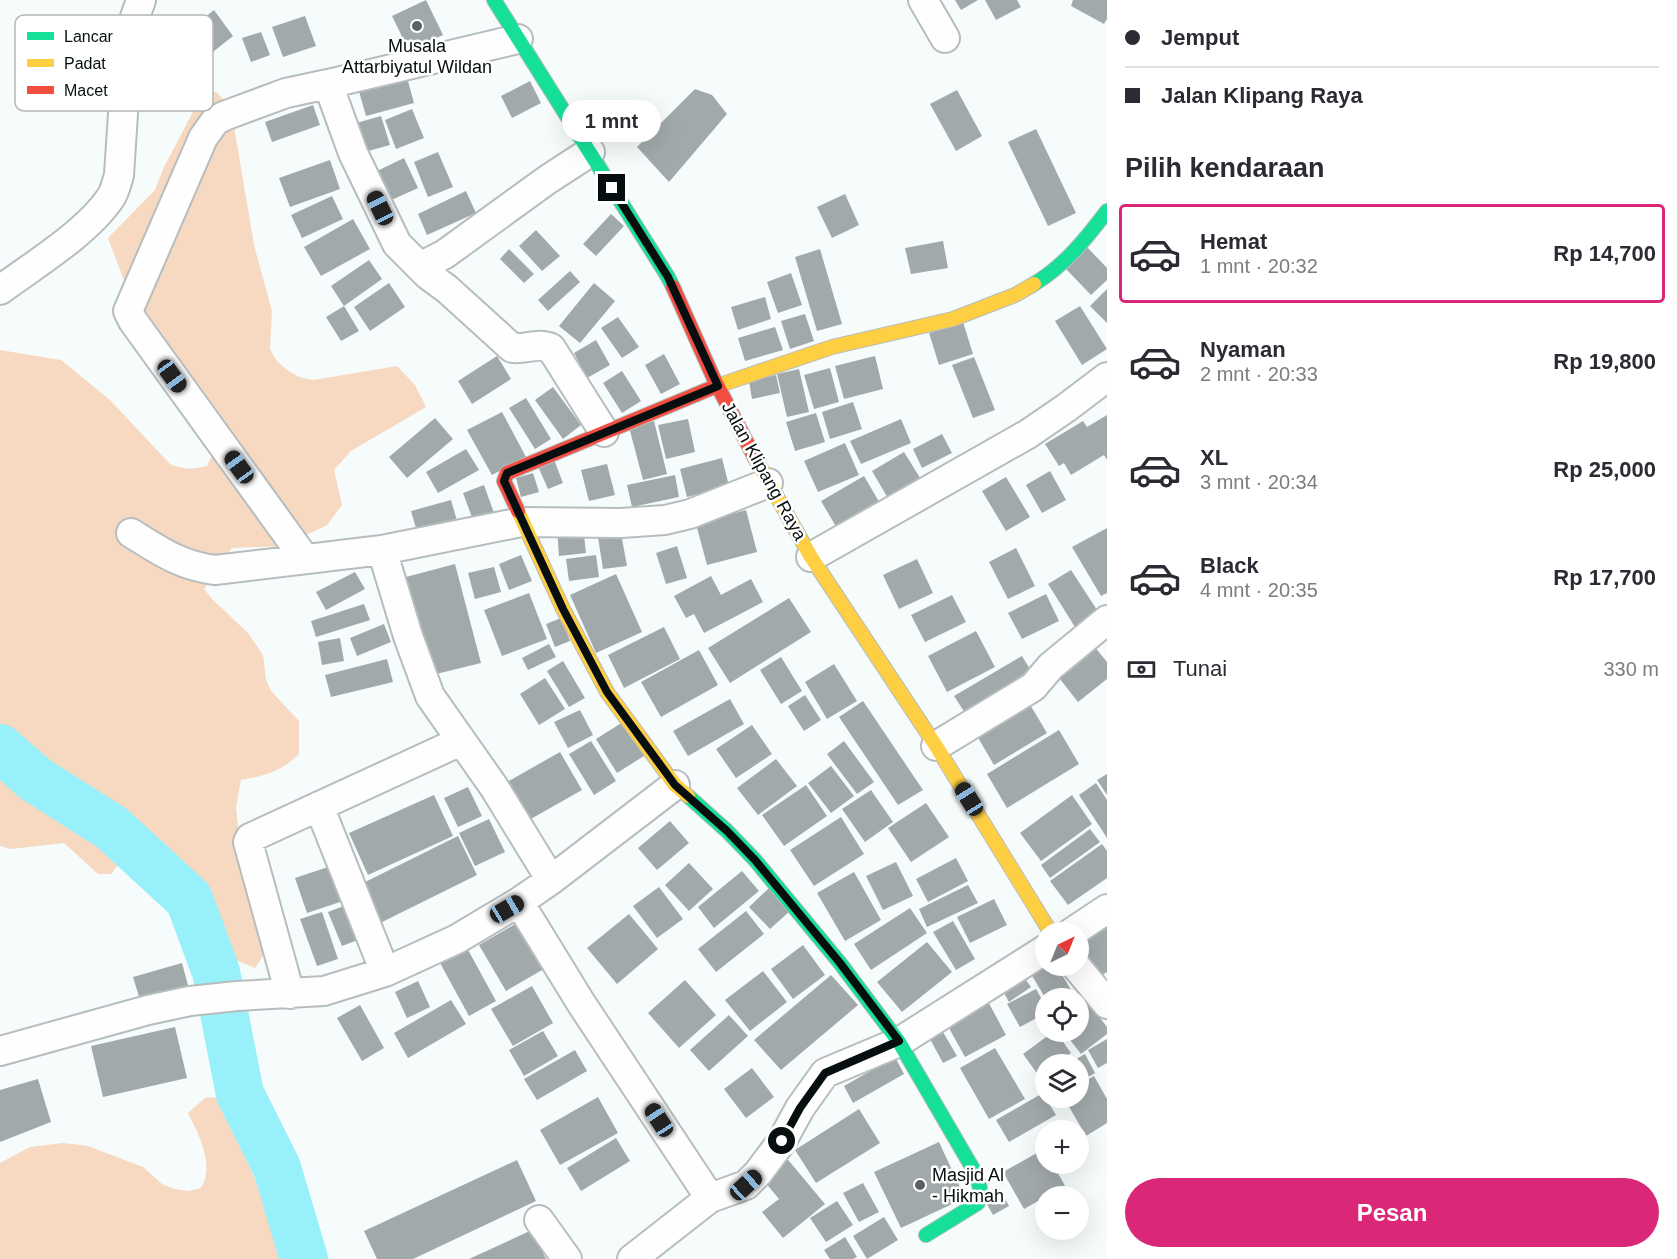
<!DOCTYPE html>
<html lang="id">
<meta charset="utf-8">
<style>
body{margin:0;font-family:Arial,sans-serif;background:#f2f2f3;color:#2b2b33;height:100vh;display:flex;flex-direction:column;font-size:22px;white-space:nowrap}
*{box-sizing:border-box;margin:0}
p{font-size:20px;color:#7c7c81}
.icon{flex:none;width:33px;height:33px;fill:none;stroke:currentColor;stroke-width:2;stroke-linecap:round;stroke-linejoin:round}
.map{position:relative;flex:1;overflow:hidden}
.sheet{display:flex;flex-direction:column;background:#fff;width:570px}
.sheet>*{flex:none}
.banner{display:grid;align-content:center;height:132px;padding:0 18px;background:#fff}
.needle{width:39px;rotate:43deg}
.tools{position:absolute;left:1035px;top:922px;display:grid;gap:12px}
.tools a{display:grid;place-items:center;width:54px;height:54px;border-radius:50%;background:#fff;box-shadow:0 6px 24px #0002;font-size:30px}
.end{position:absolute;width:27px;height:27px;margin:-14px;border:8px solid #060e0f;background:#fff;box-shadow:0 0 0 3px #fff}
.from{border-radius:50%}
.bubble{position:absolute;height:42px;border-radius:21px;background:#fff;box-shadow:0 6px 24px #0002;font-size:20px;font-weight:700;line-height:42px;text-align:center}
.car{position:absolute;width:18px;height:36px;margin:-18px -9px;border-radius:8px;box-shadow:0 0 4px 2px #0007;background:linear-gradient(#222 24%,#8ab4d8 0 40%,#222 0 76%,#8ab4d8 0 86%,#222 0)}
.banner b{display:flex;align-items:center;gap:21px;height:57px;font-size:22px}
.banner b+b{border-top:2px solid #e1e1e2}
.banner i{width:15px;height:15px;background:#2b2b33}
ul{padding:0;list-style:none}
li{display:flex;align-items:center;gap:18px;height:99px;margin:0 12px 9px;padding:0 6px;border:3px solid transparent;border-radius:6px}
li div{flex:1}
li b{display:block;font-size:22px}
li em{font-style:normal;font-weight:700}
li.active{border-color:#db2777}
li>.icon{width:54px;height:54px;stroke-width:1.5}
h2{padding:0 18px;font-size:27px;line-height:72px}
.pay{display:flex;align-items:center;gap:15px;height:66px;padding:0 18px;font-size:22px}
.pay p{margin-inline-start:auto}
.action{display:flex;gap:12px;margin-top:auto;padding:12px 18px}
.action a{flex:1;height:69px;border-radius:36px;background:#db2777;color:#fff;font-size:24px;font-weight:700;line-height:69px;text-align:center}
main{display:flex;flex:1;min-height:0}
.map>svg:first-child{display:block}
.green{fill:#f7d9c1}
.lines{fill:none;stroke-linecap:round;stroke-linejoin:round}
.river{stroke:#98f0fb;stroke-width:48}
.building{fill:#a2a9aa}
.street-casing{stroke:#b7bdbe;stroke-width:32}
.fast-casing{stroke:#b7bdbe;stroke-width:16}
.slow-casing{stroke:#b7bdbe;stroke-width:16}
.jam-casing{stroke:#b7bdbe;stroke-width:16}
.street{stroke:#fefefe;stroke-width:28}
.fast{stroke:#16e098;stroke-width:14}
.slow{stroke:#ffcf43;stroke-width:14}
.jam{stroke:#f24e42;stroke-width:14}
.route{stroke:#060e0f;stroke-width:8}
.poi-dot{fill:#5a6162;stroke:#fff;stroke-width:2}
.labels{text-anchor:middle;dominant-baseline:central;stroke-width:5;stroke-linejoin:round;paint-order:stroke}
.poi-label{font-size:18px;fill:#060e0f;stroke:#fff}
.street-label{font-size:18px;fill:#060e0f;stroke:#fff}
.key{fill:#fff;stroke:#b4b7b7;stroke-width:1.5}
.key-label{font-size:16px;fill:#060e0f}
</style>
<main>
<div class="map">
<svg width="1107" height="1259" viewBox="0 0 1107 1259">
<rect width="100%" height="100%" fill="#f6fbfb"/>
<path class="green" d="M205 89 216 92 225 101 234 126 254 245 272 311 270 349 276 360 287 370 299 377 313 380 397 366 415 385 426 407 351 451 334 470 342 505 327 525 283 546 232 548 204 589 212 599 248 633 263 655 266 680 271 691 299 721V754C282 771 264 776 241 780L236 808 239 835 268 948 255 968 236 960 202 899 173 862 106 814 0 726V350L61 360 110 400 170 464C184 470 193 469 207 466L224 429 127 297 125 283 108 238 155 190 164 167Z
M0 766 93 833 114 844 121 854 118 865 111 874H98L64 843 11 849 0 846Z
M218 1097 230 1103 238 1113 248 1162 264 1202 270 1228 285 1259H0V1163L30 1147 63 1143 88 1146 143 1167 162 1184 174 1189 189 1191 201 1188C215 1165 199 1135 188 1113L205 1098Z"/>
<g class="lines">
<path class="river" d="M0 748 35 779 112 828 189 899 216 972 240 1094 277 1168 304 1259"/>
</g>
<path class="building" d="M426 0 443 35 409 51 392 16Z
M955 0H978L961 10Z
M985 0H1017L1021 7 996 20Z
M1073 0H1107V19L1104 24 1071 6Z
M214 10 233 36 204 59 184 34Z
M305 16 316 46 283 57 272 27Z
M261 32 270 55 251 62 242 38Z
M406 74 414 103 366 116 358 88Z
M530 81 541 103 512 118 501 96Z
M695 89 712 95 727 114 669 182 637 147Z
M957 90 982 136 956 151 930 104Z
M313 105 320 125 272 142 265 122Z
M412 109 424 138 396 149 385 120Z
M381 116 390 145 361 153 353 124Z
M1036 129 1076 213 1048 226 1008 142Z
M438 152 453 187 428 197 414 162Z
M404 158 418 188 385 203 371 174Z
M330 160 340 189 290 207 279 178Z
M466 191 476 213 427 235 418 214Z
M845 194 859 225 832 238 817 207Z
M332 196 343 219 302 238 291 215Z
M611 214 624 226 596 256 583 244Z
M353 219 370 249 321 276 304 247Z
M536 230 560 256 542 271 519 246Z
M943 241 948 268 911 274 905 248Z
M1087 247 1107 268V280L1091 295 1065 268Z
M509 249 534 274 524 283 500 259Z
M820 249 842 324 817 331 795 257Z
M369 260 382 279 344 306 331 286Z
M570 271 580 282 548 311 538 300Z
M791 273 802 305 778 313 767 282Z
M389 283 405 307 370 331 354 307Z
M594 283 615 301 580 343 559 326Z
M1107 289V323L1090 306Z
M765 297 771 319 738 330 731 307Z
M344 306 359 331 341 341 326 317Z
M1080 306 1107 349 1082 365 1055 321Z
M805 314 814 341 790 349 781 321Z
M618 317 639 347 622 358 601 328Z
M963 322 973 354 939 365 929 333Z
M775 327 783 350 745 361 738 338Z
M596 340 610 365 587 378 574 353Z
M664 354 680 384 661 394 645 365Z
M497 356 511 379 472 404 458 381Z
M875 356 883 389 844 399 835 366Z
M974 357 995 410 973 418 952 365Z
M830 368 839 402 814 409 804 375Z
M799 369 809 412 787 417 777 374Z
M622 371 641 401 622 413 603 383Z
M776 375 780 393 752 399 749 381Z
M553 387 581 425 563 439 535 400Z
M526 398 551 439 535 449 509 408Z
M853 402 862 429 830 439 822 412Z
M502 412 526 457 492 475 467 430Z
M816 413 825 442 795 451 786 422Z
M1107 415V460L1104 455 1071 475 1064 463 1059 466 1045 444 1083 421 1087 427Z
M435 418 453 439 407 478 389 457Z
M688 419 695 452 666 459 658 425Z
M901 419 911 443 861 464 850 441Z
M654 421 667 474 643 480 629 427Z
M942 434 952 453 922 468 913 449Z
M845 443 859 475 818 492 804 461Z
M466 449 479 470 438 493 426 472Z
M904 452 922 481 889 500 872 471Z
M553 457 563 483 548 489 537 464Z
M722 458 729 486 687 497 680 469Z
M607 464 615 495 589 501 581 470Z
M1050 471 1066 500 1042 513 1026 485Z
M533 473 539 492 521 497 516 478Z
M675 475 679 497 632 507 627 485Z
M864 476 881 505 838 530 821 501Z
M1006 477 1030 517 1006 531 982 491Z
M484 485 494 513 473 520 463 493Z
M451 500 458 524 418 535 411 511Z
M746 510 757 552 707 565 696 524Z
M583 527 586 553 559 556 557 529Z
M620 528 627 566 603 569 597 531Z
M1107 528V593L1101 596 1072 547Z
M677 546 687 578 666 584 656 553Z
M1016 548 1035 586 1008 599 989 562Z
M521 555 532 581 509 590 499 564Z
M596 555 599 577 569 581 566 559Z
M917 559 933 593 899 609 883 575Z
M455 564 481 663 432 675 406 577Z
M494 567 501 592 475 599 468 573Z
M1071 570 1099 613 1075 627 1048 584Z
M355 572 365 589 326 610 316 592Z
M616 574 642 632 596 653 570 595Z
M711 576 721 595 751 579 763 602 704 633 694 614 686 618 674 596Z
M529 593 547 639 502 656 484 610Z
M1046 594 1059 621 1022 639 1008 613Z
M952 595 966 622 925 642 911 615Z
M789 598 811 632 730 683 708 648Z
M364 604 370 620 316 637 311 621Z
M561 618 570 641 555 647 546 624Z
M384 624 391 642 357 656 350 638Z
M664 627 680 659 624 688 608 655Z
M976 631 995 667 947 692 928 656Z
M340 638 344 661 322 665 318 642Z
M1089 640 1107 662V679L1078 702 1052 669Z
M549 644 556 657 528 670 522 658Z
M699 650 718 685 661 717 641 682Z
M1022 656 1036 679 969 719 954 696Z
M781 657 802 691 781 704 760 670Z
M387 659 393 682 331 697 325 675Z
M563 661 585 698 569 707 547 671Z
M834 664 857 701 827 719 805 682Z
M545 678 565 709 539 725 520 694Z
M805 695 821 720 804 731 788 706Z
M1026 698 1047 733 994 765 973 729Z
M730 699 744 724 688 756 673 731Z
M863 701 923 790 898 805 839 717Z
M580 710 593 735 568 748 554 722Z
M623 722 644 756 617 773 596 739Z
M752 725 772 754 736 778 716 749Z
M1059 730 1079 764 1007 808 987 774Z
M591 741 616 781 594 795 569 754Z
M844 741 874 782 857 794 827 754Z
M560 752 582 790 529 820 507 782Z
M776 759 797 786 758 815 737 788Z
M831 766 854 796 831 813 808 783Z
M1107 774V795L1097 780Z
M1096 783 1107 800V838L1079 795Z
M806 785 827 816 784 846 762 815Z
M468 787 482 816 458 827 444 798Z
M871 790 893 822 865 842 842 809Z
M434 795 453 836 368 875 349 833Z
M1072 795 1092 824 1041 861 1020 833Z
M926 803 949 837 911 862 888 828Z
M841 817 864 854 814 886 790 850Z
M489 819 505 852 475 866 459 833Z
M670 821 689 843 657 870 638 848Z
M1090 829 1100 842 1050 878 1041 865Z
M458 836 477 875 372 927 353 888Z
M1102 844 1107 851V878L1068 905 1050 881Z
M956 858 968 881 928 902 916 879Z
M896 862 913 896 883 910 866 876Z
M689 863 713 889 689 911 665 885Z
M337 864 349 899 307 913 295 878Z
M742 871 759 891 714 928 698 907Z
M854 872 881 920 845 941 817 893Z
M968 885 978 903 927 927 919 909Z
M659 887 683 919 657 938 633 906Z
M769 888 790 911 770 929 749 907Z
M994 899 1007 925 970 943 957 917Z
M349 904 363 938 342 946 328 912Z
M910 908 927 933 871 970 854 944Z
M746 911 764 934 716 972 698 949Z
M322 912 338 959 317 966 300 919Z
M629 914 658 949 617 984 587 948Z
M1107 918V972L1097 978 1078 947V936Z
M522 920 549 966 506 991 479 945Z
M953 921 975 959 956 970 933 932Z
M927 942 952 972 902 1012 877 982Z
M803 945 825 975 793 999 771 969Z
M467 948 496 1001 469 1016 440 963Z
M182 963 189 989 141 1003 133 977Z
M1025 964 1057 966 1071 990 1056 999H1046Z
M1018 969 1031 987 1009 1002 998 982Z
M763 971 787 1002 750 1031 725 1000Z
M831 975 858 1005 781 1070 754 1040Z
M685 980 716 1015 679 1048 648 1013Z
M418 981 430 1007 407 1018 395 992Z
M532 986 553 1023 513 1046 491 1009Z
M1036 989 1046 1007V1013L1020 1027 1007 1004Z
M1079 991 1107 1027V1034L1081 1054 1064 1032H1078V999H1069Z
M985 996 1006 1035 965 1057 944 1019Z
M451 1000 466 1024 408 1058 394 1033Z
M360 1005 384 1048 362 1061 337 1018Z
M729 1015 748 1036 709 1071 690 1050Z
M175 1027 187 1078 103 1097 91 1046Z
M543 1031 558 1056 524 1076 509 1050Z
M943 1032 957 1056 943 1063 930 1039Z
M1053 1032H1056L1071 1053 1054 1065H1046V1071L1039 1076 1023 1054Z
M1107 1039V1063L1098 1068 1088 1050Z
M995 1048 1025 1099 989 1119 960 1068Z
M575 1050 587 1071 537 1100 524 1079Z
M1085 1054 1095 1073 1078 1083V1065H1066Z
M895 1057 904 1074 853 1103 844 1086Z
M752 1068 774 1097 746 1118 724 1089Z
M1094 1076 1107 1099V1123L1086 1136 1064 1098H1078V1085Z
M38 1079 51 1122 0 1142V1090Z
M1043 1093 1056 1115 1009 1142 996 1120Z
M598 1097 618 1133 560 1165 540 1130Z
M859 1109 880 1143 816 1183 795 1150Z
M616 1138 630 1161 581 1191 567 1168Z
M939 1142 965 1198 901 1228 874 1172Z
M1044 1149 1046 1164H1053L1065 1186 1024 1209 1003 1172Z
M784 1155 825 1204 783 1238 762 1212 779 1199 759 1175Z
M517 1160 536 1201 413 1259H377L364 1231Z
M863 1183 879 1212 859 1222 843 1193Z
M999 1188 1009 1206 993 1215 983 1197Z
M837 1201 853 1225 826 1242 810 1218Z
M884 1217 898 1240 867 1259 853 1236Z
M532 1230 546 1259H469Z
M845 1237 857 1257 853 1259H830L824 1250Z"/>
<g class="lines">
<g class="street-casing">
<path id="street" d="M923 0 945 38
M518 39 328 84 353 153 397 244 428 275 447 289 512 348C525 350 538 342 551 348L604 432
M420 267 445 254 547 180 590 152
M0 290C34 265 88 232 111 197 115 191 117 182 119 175L128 37 141 0
M131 533C160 551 181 566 215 570L382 550 521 522 621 523 665 520 690 514 768 483
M382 550 408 636 430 696 494 787 551 880
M811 557 1028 434 1066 408 1107 377
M305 559 133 321 128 311 203 138 215 121 224 116 286 93 328 84
M936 746 1033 687 1051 666 1107 620
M319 806 385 972
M519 902 581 1003 710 1198
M1071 933 1107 909
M1076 966 1107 1004
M290 994 248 842 250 838 461 741
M0 1051 148 1010 190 1001 237 996 324 991 385 972 457 939 519 902 551 880 675 785
M539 1220 567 1259
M632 1259 710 1198 746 1185 758 1173 782 1141 800 1108 825 1073 899 1042 1046 949"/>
</g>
<g class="fast-casing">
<path id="fast" d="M494 0 668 277 673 287
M1034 284C1064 266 1086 239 1107 211
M688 796 727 831 755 860 840 963 899 1042 976 1174 980 1188 978 1203 926 1235"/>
</g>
<g class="slow-casing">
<path id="slow" d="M714 387 832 347 953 319 1015 295 1034 284
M755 458 811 557 936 746 1051 933
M518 511 563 609 607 692 675 785 688 796"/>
</g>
<g class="jam-casing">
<path id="jam" d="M673 287 714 379 755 458
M518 511 504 481 507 473 714 387"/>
</g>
<use href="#street" class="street"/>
<use href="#fast" class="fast"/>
<use href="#slow" class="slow"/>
<use href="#jam" class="jam"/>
</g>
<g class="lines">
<path class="route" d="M612 188 668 277 718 386 507 473 504 481 563 609 607 692 675 785 727 831 755 860 840 963 899 1041 825 1073 800 1108 782 1141"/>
</g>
<g class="poi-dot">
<circle cx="417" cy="26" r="6"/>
<circle cx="920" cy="1185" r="6"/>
</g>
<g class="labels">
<g class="poi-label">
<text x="417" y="46">Musala<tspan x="417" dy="21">Attarbiyatul Wildan</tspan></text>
<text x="932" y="1175" text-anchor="start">Masjid Al<tspan x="932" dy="21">- Hikmah</tspan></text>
</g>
<g class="street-label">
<text transform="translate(764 471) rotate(61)">Jalan Klipang Raya</text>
</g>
</g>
<rect x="15" y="15" width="198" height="96" rx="9" class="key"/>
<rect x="27" y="32" width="27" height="8" fill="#16e098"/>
<rect x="27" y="59" width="27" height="8" fill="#ffcf43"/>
<rect x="27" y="86" width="27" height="8" fill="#f24e42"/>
<g class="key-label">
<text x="64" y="42">Lancar</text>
<text x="64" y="69">Padat</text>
<text x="64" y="96">Macet</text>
</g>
</svg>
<div class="tools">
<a><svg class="needle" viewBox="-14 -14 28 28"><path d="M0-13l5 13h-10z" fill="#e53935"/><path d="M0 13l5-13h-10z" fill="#7c7c81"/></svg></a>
<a><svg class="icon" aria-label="locate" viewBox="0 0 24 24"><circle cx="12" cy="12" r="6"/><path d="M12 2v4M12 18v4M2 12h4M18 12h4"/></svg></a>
<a><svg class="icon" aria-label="layers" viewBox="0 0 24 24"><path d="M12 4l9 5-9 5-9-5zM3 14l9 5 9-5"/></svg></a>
<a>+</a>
<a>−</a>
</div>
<i class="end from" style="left:782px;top:1141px"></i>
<i class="end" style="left:612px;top:188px"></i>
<div class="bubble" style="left:562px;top:100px;width:99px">1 mnt</div>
<i class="car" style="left:380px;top:208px;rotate:334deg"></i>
<i class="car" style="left:172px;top:376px;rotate:144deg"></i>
<i class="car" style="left:239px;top:467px;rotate:324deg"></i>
<i class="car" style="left:969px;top:799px;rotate:328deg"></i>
<i class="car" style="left:507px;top:909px;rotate:60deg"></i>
<i class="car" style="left:659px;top:1120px;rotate:327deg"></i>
<i class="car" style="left:746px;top:1185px;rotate:48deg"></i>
</div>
<section class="sheet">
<div class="banner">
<b><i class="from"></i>Jemput</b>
<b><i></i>Jalan Klipang Raya</b>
</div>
<h2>Pilih kendaraan</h2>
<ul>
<li class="active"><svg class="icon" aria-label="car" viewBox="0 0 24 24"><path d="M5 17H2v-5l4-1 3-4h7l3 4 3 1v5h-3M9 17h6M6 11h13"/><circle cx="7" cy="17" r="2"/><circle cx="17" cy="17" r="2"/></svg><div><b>Hemat</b><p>1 mnt · 20:32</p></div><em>Rp 14,700</em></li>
<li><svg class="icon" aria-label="car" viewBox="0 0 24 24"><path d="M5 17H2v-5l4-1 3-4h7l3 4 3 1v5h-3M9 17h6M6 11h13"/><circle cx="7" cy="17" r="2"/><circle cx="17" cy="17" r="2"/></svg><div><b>Nyaman</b><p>2 mnt · 20:33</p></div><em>Rp 19,800</em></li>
<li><svg class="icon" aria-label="car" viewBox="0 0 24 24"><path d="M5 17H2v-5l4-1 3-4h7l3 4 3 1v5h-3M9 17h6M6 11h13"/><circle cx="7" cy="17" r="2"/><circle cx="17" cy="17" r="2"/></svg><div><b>XL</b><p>3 mnt · 20:34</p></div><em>Rp 25,000</em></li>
<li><svg class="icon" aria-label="car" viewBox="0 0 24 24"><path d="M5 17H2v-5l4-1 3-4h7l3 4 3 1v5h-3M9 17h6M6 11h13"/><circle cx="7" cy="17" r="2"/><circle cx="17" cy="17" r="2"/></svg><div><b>Black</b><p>4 mnt · 20:35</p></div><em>Rp 17,700</em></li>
</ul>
<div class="pay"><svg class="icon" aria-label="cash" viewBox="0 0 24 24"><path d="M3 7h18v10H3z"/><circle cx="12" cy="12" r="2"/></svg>Tunai<p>330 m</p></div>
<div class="action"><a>Pesan</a></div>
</section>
</main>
